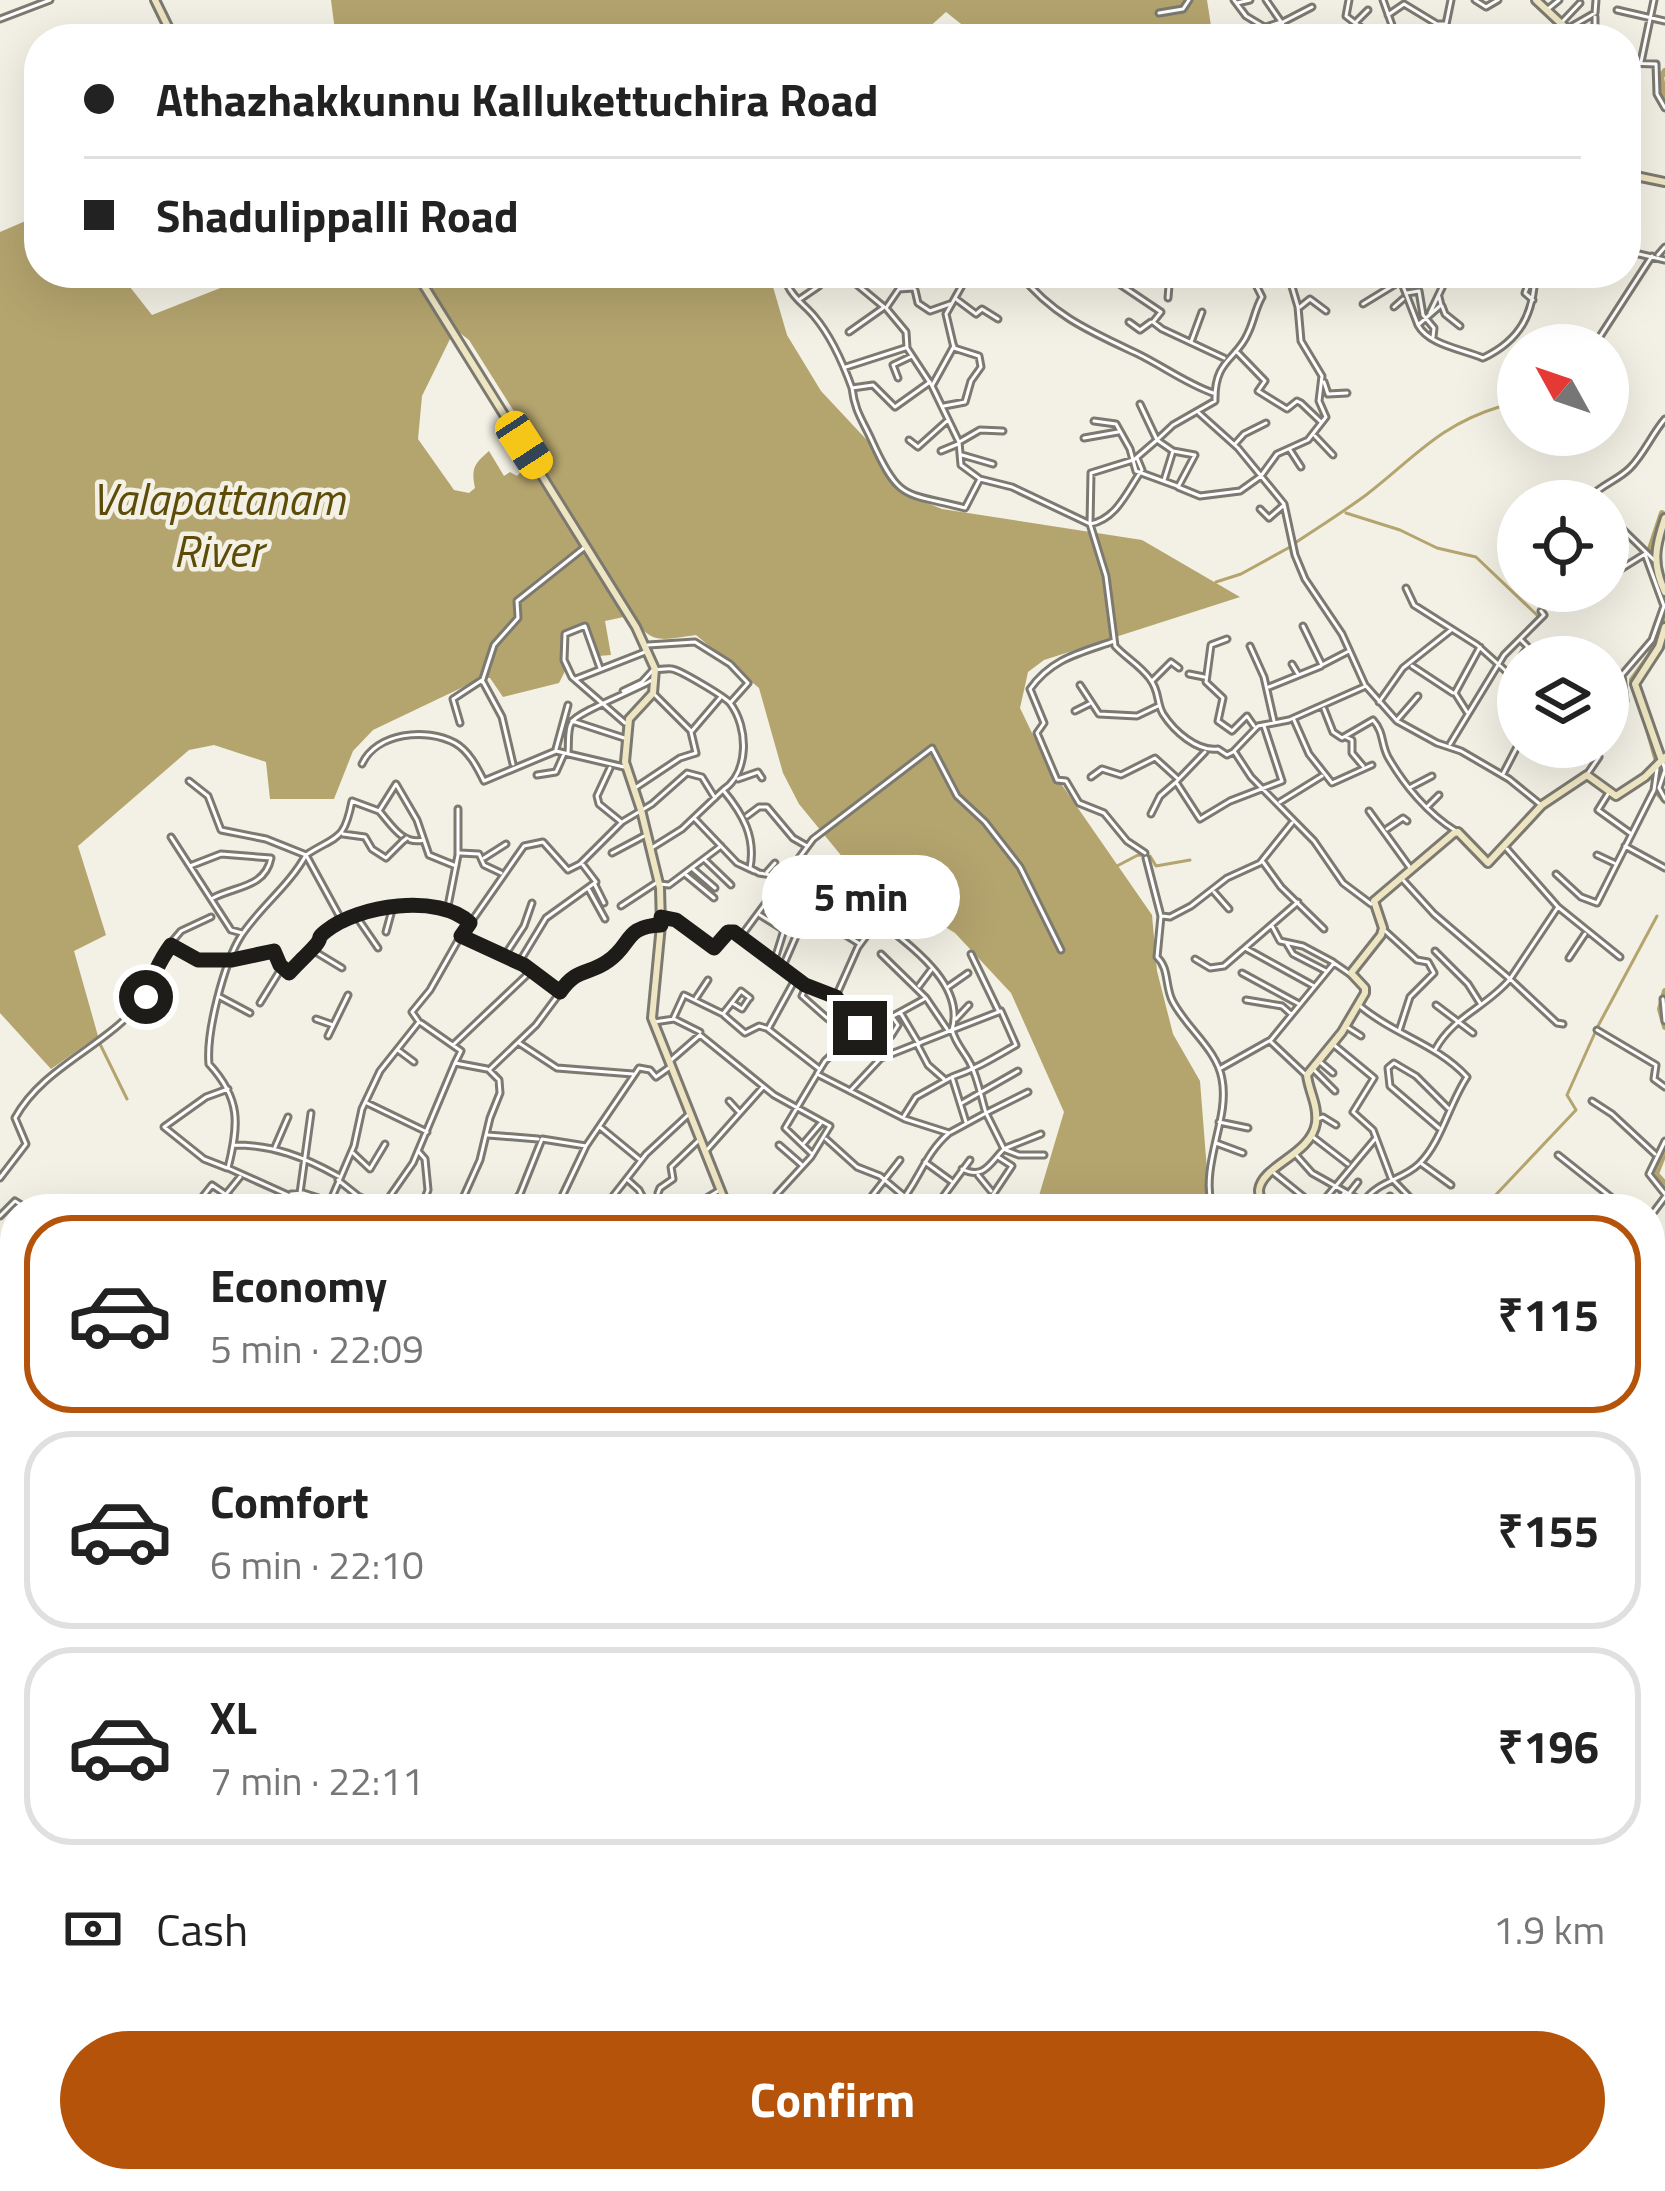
<!DOCTYPE html>
<meta charset="utf-8">
<style>
body{margin:0;font-family:"Titillium Web",sans-serif;background:#f2f2f2;color:#222;height:100vh;display:flex;flex-direction:column;font-size:45px;white-space:nowrap}
*{box-sizing:border-box;margin:0}
p{font-size:39px;color:#767676}
.icon{flex:none;width:66px;height:66px;fill:none;stroke:currentColor;stroke-width:2;stroke-linecap:round;stroke-linejoin:round}
.map{position:relative;flex:1;overflow:hidden}
.drawer{position:absolute;left:0px;top:1194px;width:1665px;height:999px;display:flex;flex-direction:column;background:#fff;border-radius:48px 48px 0 0;box-shadow:0 12px 48px #0002}
.drawer>*{flex:none}
.top-card{position:absolute;left:24px;top:24px;width:1617px;height:264px;border-radius:48px;box-shadow:0 12px 48px #0002;display:grid;align-content:center;height:264px;padding:0 60px;background:#fff}
.needle{width:78px;rotate:310deg}
.controls{position:absolute;left:1497px;top:324px;display:grid;gap:24px}
.controls a{display:grid;place-items:center;width:132px;height:132px;border-radius:50%;background:#fff;box-shadow:0 12px 48px #0002;font-size:60px}
.end{position:absolute;width:54px;height:54px;margin:-27px;border:15px solid #1d1c18;background:#fff;box-shadow:0 0 0 6px #fff}
.from{border-radius:50%}
.bubble{position:absolute;height:84px;border-radius:42px;background:#fff;box-shadow:0 12px 48px #0002;font-size:39px;font-weight:700;line-height:84px;text-align:center}
.car{position:absolute;width:36px;height:72px;margin:-36px -18px;border-radius:15px;box-shadow:0 0 9px 3px #0007;background:linear-gradient(#f5c518 24%,#345 0 40%,#f5c518 0 76%,#345 0 86%,#f5c518 0)}
.top-card b{display:flex;align-items:center;gap:42px;height:114px;font-size:45px}
.top-card b+b{border-top:3px solid #e0e0e0}
.top-card i{width:30px;height:30px;background:#222}
ul{padding:21px 0 0;list-style:none}
li{display:flex;align-items:center;gap:36px;height:198px;margin:0 24px 18px;padding:0 36px;border:6px solid #e0e0e0;border-radius:48px}
li div{flex:1}
li b{display:block;font-size:45px}
li em{font-style:normal;font-weight:700}
li.active{border-color:#b45309}
li>.icon{width:108px;height:108px;stroke-width:1.5}
.pay{display:flex;align-items:center;gap:30px;height:132px;padding:0 60px;font-size:45px}
.pay p{margin-inline-start:auto}
.cta{display:flex;gap:24px;margin-top:auto;padding:24px 60px}
.cta a{flex:1;height:138px;border-radius:72px;background:#b45309;color:#fff;font-size:48px;font-weight:700;line-height:138px;text-align:center}
.map>svg:first-child{display:block}
.water{fill:#b4a46e;fill-rule:evenodd}
.lines{fill:none;stroke-linecap:round;stroke-linejoin:round}
.stream{stroke:#b4a46e;stroke-width:3}
.canal{stroke:#b4a46e;stroke-width:6}
.street-casing{stroke:#7c7970;stroke-width:9}
.secondary-casing{stroke:#7c7970;stroke-width:12}
.highway-casing{stroke:#cdcdcc;stroke-width:16}
.street{stroke:#fff;stroke-width:3}
.secondary{stroke:#eee5c2;stroke-width:6}
.highway{stroke:#c7a833;stroke-width:10}
.street-bridge-casing{stroke:#7c7970;stroke-width:9;stroke-linecap:butt}
.street-bridge{stroke:#fff;stroke-width:3}
.route{stroke:#1d1c18;stroke-width:15}
.labels{text-anchor:middle;dominant-baseline:central;stroke-width:9;stroke-linejoin:round;paint-order:stroke}
.water-label{font-size:45px;font-style:italic;fill:#5d4c07;stroke:#f3f0e5}
</style>
<div class="map">
<svg width="1665" height="2191" viewBox="0 0 1665 2191">
<rect width="100%" height="100%" fill="#f3f0e5"/>
<path class="water" d="M331 0H1207L1213 39H980L946 12 916 39H336Z
M37 216 39 273H119L152 315 233 283 232 273H769L787 335 821 391 879 453 900 492 942 509 1142 540 1240 597 1044 660 1028 672 1020 708 1046 762 1152 915 1157 971 1173 1034 1200 1081 1210 1209H1035L1064 1112 1011 993 955 933 853 870 799 804 783 773 759 688 696 635C664 639 650 647 633 615L605 621 611 655 598 656 586 624 562 634 561 660 565 671 559 683 503 697 490 678H482L373 730 353 751 334 799H270L266 762 214 745 189 750 78 846 106 935 74 951 98 1036 51 1069 0 1013V232ZM460 333 469 340 529 435 537 455 517 476 510 472 504 476 489 451C474 464 471 468 475 488L469 493 454 490 418 439 422 396 451 337Z"/>
<g class="lines">
<path class="stream" d="M1346 513 1400 530 1437 548 1476 557 1538 616
M1295 543C1319 527 1343 512 1366 495 1413 459 1439 425 1499 407
M1216 582 1241 574 1290 547
M1117 866 1138 855 1150 856 1156 866 1190 860
M99 1042 127 1099
M1490 1201 1576 1110 1567 1095 1598 1026 1657 916
M1483 1209 1489 1203
M1650 1454 1665 1462
M1092 2178 1101 2191"/>
<path class="canal" d="M1665 71 1661 77 1665 100
M1662 513 1649 552 1665 596
M1641 708 1632 680 1650 655 1665 614
M1647 726 1660 772 1657 792 1665 801
M1665 991 1660 1009 1665 1027
M1665 1151 1656 1174 1665 1184
M1650 1749 1665 1743"/>
<g class="street-casing">
<path id="street" d="M1234 0 1246 16 1266 28
M1266 0 1293 39
M1349 0 1346 16 1376 39
M1383 0 1393 28 1387 39
M1475 0 1486 7 1498 0
M1237 3 1250 0
M1548 9 1559 0
M1617 10 1665 21
M1159 13 1183 9 1189 0
M1388 15 1404 4 1437 24H1446
M0 19 50 0
M1283 22 1312 7
M1356 22 1368 10
M1562 22 1580 3
M1569 28 1595 13 1596 0
M200 39 205 35 214 39
M1263 39 1266 27 1281 22
M1443 39 1451 0
M1595 39V17
M1641 62 1654 0
M1626 63 1656 64 1657 94 1665 108
M1626 119 1628 113
M1626 251 1665 260
M1658 255 1665 247
M791 273 788 286C794 299 805 305 814 316 831 336 843 363 852 388L873 385 895 407 930 382
M843 273 884 307
M916 273 914 288 899 289 886 308 906 332 907 348 932 386 954 346
M1019 273C1052 315 1089 331 1136 353 1163 366 1185 383 1213 393
M1103 273 1161 312 1153 322 1162 329 1224 358
M1250 273 1262 297C1255 309 1254 321 1248 333 1237 360 1214 359 1215 401L1173 425 1157 440 1173 451 1195 455 1178 487 1200 496 1240 491 1261 476 1277 454 1308 440 1326 417 1319 401 1322 376 1301 341 1298 307 1288 273
M1398 273 1418 325
M1512 273 1529 282 1525 293 1533 300
M915 290 918 303 930 311 950 304
M1407 293 1419 291 1423 315 1434 328 1433 337
M1439 297 1441 305 1418 325C1429 345 1462 349 1483 358 1521 340 1534 313 1535 273
M1168 298 1170 273
M800 299 819 286 829 273
M956 299 976 314 982 309 998 319
M1363 304 1399 282
M1442 306 1445 314 1460 326
M1300 307 1310 299 1326 311
M1394 307 1403 299
M1430 313 1449 273
M1129 322 1140 330 1151 322
M849 332 883 308
M1599 338 1652 256
M1191 342 1202 312
M1236 351 1265 381 1258 391 1287 409 1297 401 1301 403 1321 422
M846 367 905 348
M898 378 893 365 912 356
M1324 382 1328 394 1347 393
M852 388C855 412 862 419 872 441 900 503 905 492 965 508L980 479 961 465 959 442 932 386
M944 406 965 402 971 381 981 367 979 356 954 348 946 314 969 273
M1199 413 1238 448 1284 504 1295 555 1305 579 1342 634 1365 685
M1094 421 1116 424 1130 449 1136 471 1177 486
M1315 436 1333 455
M1084 438 1118 432
M909 440 918 447 948 420
M961 441 980 430 1003 431
M1235 444 1244 434 1266 423
M1290 450 1301 467
M941 451 958 444
M962 455 993 464
M1135 459 1157 440 1140 404
M1133 460 1091 473 1090 524C1117 519 1127 491 1142 470L1137 458
M980 479 1012 487 1090 524 1106 576 1115 646C1126 658 1140 665 1150 679 1160 692 1156 702 1163 714 1174 731 1197 752 1218 749L1227 755 1233 752
M1164 480 1173 451
M1595 501 1590 497C1603 484 1618 480 1630 468 1644 454 1652 434 1665 419
M1260 509 1269 518 1284 505
M1608 515 1654 560
M1608 577 1645 554 1664 606 1652 640 1622 675 1625 701 1608 709
M1406 588 1414 605 1477 645 1518 682
M1303 626 1322 665 1349 651
M1227 639 1211 645 1206 682 1223 698 1218 721 1232 731 1247 716 1254 726
M1114 641C1080 653 1052 658 1030 689L1044 723 1037 733 1057 780 1066 781 1079 803 1104 813 1127 841 1145 853
M648 645 695 642 730 664 748 683 731 702
M1250 646 1264 677 1274 721
M1521 657 1528 647 1521 640
M1292 664 1298 674
M1412 666 1453 693
M600 668 585 626 565 634 564 660 572 677 625 723
M1510 671 1518 661
M1189 674 1204 677
M576 679 645 652
M1153 680 1171 662 1179 668
M482 682 494 645 518 618 517 601 585 547
M1080 685 1099 714 1137 716 1158 706
M1269 687 1321 666
M623 691 642 682 653 670C656 670 669 668 672 669 680 670 725 697 730 703 749 728 749 773 723 790 743 814 756 837 750 868L759 873 825 884 807 911 773 894
M655 695 690 730
M1379 702 1403 668 1451 630
M1324 709 1333 732 1342 738 1373 720C1384 732 1381 744 1388 757 1404 785 1428 814 1456 831
M1075 711 1089 704
M1467 712 1455 693 1480 647
M1398 719 1418 696
M1294 720 1309 754 1332 783 1372 765
M572 721 624 738
M460 723 453 699 482 680 502 717 513 764
M1346 737 1352 740V753L1363 766
M1450 744 1504 655 1544 615 1541 611
M1588 747 1599 757 1588 773
M556 749 568 705
M568 752C569 743 567 729 572 722 577 712 636 690 652 680
M1205 752 1176 782 1200 819 1230 801 1282 781 1264 726
M1663 763 1665 770 1659 788 1665 799
M362 764C376 733 426 727 455 743 469 751 477 767 484 781L556 751 624 767
M610 768 597 796 599 804 620 821
M1503 774 1518 745
M537 775 556 772 564 754
M1091 777 1102 769 1121 775 1155 758 1177 778
M738 779 758 772 762 778
M189 781 208 796 221 830 266 839 306 855C337 835 344 842 352 801L379 811 396 784 417 820 429 855 456 866
M1411 787 1432 776
M635 788 680 758 696 753 691 732 720 698
M1608 794 1598 810 1630 833
M1280 802 1322 776
M1428 806 1439 795
M1369 811 1411 869
M380 812C393 827 403 845 424 840
M1151 814 1160 796 1175 783
M747 816 759 807H767L793 838 807 846
M695 819 737 863 754 871
M1387 829 1403 818 1407 821
M343 834 365 837 372 849 386 858 403 841
M171 837 231 930 242 933
M1625 846 1665 868
M650 849 682 829 722 791
M1507 849 1558 907 1620 957
M460 853 479 854 484 865 501 873
M612 853 644 836
M1597 855 1614 863
M484 858 506 844
M1146 858 1161 916 1157 957C1169 968 1165 985 1172 1000 1185 1027 1217 1049 1222 1079 1230 1120 1200 1163 1212 1209
M705 860 731 885
M1263 862 1281 887 1324 929
M190 866 221 854 271 858C265 888 235 886 213 898
M693 869 715 888
M767 872 775 863
M685 874 714 898
M1556 874 1581 897 1597 903 1654 790 1657 769
M1403 880 1434 914 1510 979 1558 907
M660 884 669 885 721 846
M595 885 604 903
M589 890 605 919
M1214 892 1229 909
M1371 904 1343 883 1314 841 1251 777 1234 751 1258 726 1289 720 1366 686 1397 721 1437 743 1461 751 1509 779 1541 805
M448 906 458 855V809
M621 906 656 883
M760 915 784 930 774 962
M356 916 378 948
M1162 916 1170 917 1191 906 1227 878 1260 863 1292 823
M663 917 676 920 714 948 728 932H734L758 953 805 985 835 997 860 1028 825 1061 817 1074 905 1119 949 1133C923 1155 918 1185 895 1209
M879 918 887 908
M471 922 524 846 543 842 568 870 580 864 622 822 652 804 687 773 702 777 715 798
M1272 926 1280 941 1303 946 1333 962
M1383 929 1417 960 1428 962 1434 973 1410 997 1399 1031
M386 932 392 910
M742 935 813 839 932 748 957 796 985 822 1020 867 1061 950
M170 944 181 931 211 917
M1287 944 1293 954 1326 971
M1245 948 1314 986
M314 951 342 968
M1435 951 1468 984 1480 1003
M881 954 926 998 947 1029
M971 954 998 1010
M505 955 524 926 532 903
M1569 958 1585 934
M1195 959 1210 968 1224 966 1298 902
M520 961 546 918 596 882 583 865
M783 966 807 911 860 944
M1242 973 1299 1004
M796 978 768 1029 818 1068
M919 986 931 970
M806 987 802 996 828 1019 841 1010
M948 987 968 973
M837 994 858 947 878 920C909 945 966 984 952 1030L881 1058 850 1091
M220 997 250 1013
M696 998 708 980
M1663 999 1665 1021
M1246 1000 1282 1006 1291 1014
M260 1003 281 969
M734 1004 742 1009 748 1000
M1436 1005 1473 1033
M1360 1006C1396 1036 1435 1043 1467 1077 1449 1104 1441 1143 1419 1164 1401 1181 1379 1180 1363 1202
M900 1012 919 1044
M724 1015 745 1033 759 1026 766 1028
M316 1019 333 1025
M673 1019 684 995 723 1014 741 991 750 998
M956 1019 969 1005
M654 1022 674 1019 700 1032
M421 1023 461 1051 455 1063
M1347 1027 1361 1036
M1597 1030 1656 1065 1654 1079 1665 1087
M328 1036 348 995
M891 1036 898 1025 893 1018
M519 1043 557 1068 633 1074
M453 1045 530 972
M1334 1045 1374 1078 1353 1112 1373 1130 1391 1178 1421 1209
M918 1046 928 1065 944 1079
M398 1050 414 1062
M1435 1050C1453 1016 1487 1007 1510 979L1557 1023 1563 1024
M880 1055 860 1028 884 1021 926 998
M670 1061 700 1035 774 1095 830 1126 811 1157 777 1194 785 1209
M1320 1062 1333 1073
M1221 1068 1269 1041
M1314 1070 1335 1091
M1306 1075 1270 1041 1334 963 1350 974
M729 1101 740 1113
M1592 1101 1612 1114 1655 1154
M367 1103 427 1132
M962 1103 1018 1071
M904 1116 916 1097 950 1078
M1317 1119 1323 1117 1336 1125
M966 1122 952 1077C976 1069 995 1057 1016 1045L1001 1011 952 1030C956 1045 965 1052 971 1065 978 1079 981 1097 986 1113L1028 1092
M1219 1122 1248 1128
M600 1127 639 1159
M1439 1128 1390 1086 1388 1068 1394 1063 1416 1076 1448 1108
M951 1132 986 1113 1004 1149C990 1163 984 1180 962 1169
M488 1135 538 1139
M1313 1137 1348 1164
M826 1139 857 1167 880 1176 905 1197
M1665 1141 1649 1174 1665 1194
M804 1143 821 1123
M1216 1143 1243 1153
M234 1145C274 1145 304 1157 338 1176
M779 1145 802 1165
M275 1147 288 1117
M1006 1148 1041 1134
M1006 1150 1019 1155H1044
M418 1151 425 1159 428 1190 421 1209
M706 1151 763 1087
M353 1153 370 1169 385 1144
M811 1153 785 1128 816 1076
M1296 1155 1312 1173 1360 1200 1362 1209
M1558 1155 1626 1209
M925 1162 951 1181
M1422 1164 1451 1185
M227 1168 204 1159 164 1127 206 1097 228 1089
M1274 1173 1305 1198
M978 1175 991 1191
M0 1178 26 1144 15 1118C45 1063 115 1044 148 992L146 983 159 969 171 945 198 960H232L274 951 280 966 289 973 300 957 314 948 323 932 355 915 406 906H442L469 923 461 936 524 965 560 992C578 967 593 974 610 959 634 939 622 933 658 924
M338 1180 358 1196 386 1209
M628 1180 639 1190 649 1209
M1350 1192 1358 1182
M227 1193 240 1177
M300 1193 311 1113
M658 1193 660 1188 673 1179 671 1167 698 1141
M291 1194 303 1193 328 1201
M865 1205 900 1160
M986 1205 1012 1166 998 1157
M1319 1206 1375 1139
M193 1209 212 1185 247 1209
M282 1209 288 1195 228 1168C239 1124 241 1099 209 1064 206 1032 224 963 241 936 260 907 289 886 306 855L341 919
M327 1209 354 1146 362 1109 380 1071 419 1022 412 1012 430 990 460 937
M381 1209 413 1163 455 1063 487 1069
M458 1209 480 1160 490 1118 500 1093 499 1080 489 1070 536 1025 559 994
M509 1209 520 1194 542 1139 586 1146 639 1068 650 1070 656 1077 670 1067
M556 1209 586 1146
M603 1209 646 1154 688 1115
M688 1209 718 1191
M855 1209 860 1202 871 1209
M934 1209 970 1160
M1290 1209 1292 1204
M1334 1209 1344 1193
M1379 1209 1390 1196
M0 1216 15 1201 28 1209
M1650 1217 1665 1197
M1650 1262 1665 1276
M3 1307 15 1296
M0 1309 15 1330
M1650 1320 1665 1302
M1650 1345 1665 1358
M1650 1375 1658 1384
M0 1440 10 1453
M0 1499 15 1491
M0 1557 7 1546 15 1550
M0 1598 7 1587 15 1592
M1652 1633 1665 1642
M0 1663 15 1675
M1650 1664 1665 1677
M3 1666 15 1648
M1650 1719 1665 1693
M0 1724 15 1706
M0 1733 15 1745
M1650 1751 1665 1746
M11 1771 15 1763
M0 1834 15 1844
M3 1835 15 1819
M1661 1837 1665 1841
M1650 1846 1665 1850
M1654 1902 1665 1913
M0 1920 15 1909
M1650 1922 1665 1932
M1656 1950 1665 1957
M0 1968 15 1991
M1650 1985 1665 1971
M15 2032 8 2043 15 2049
M1650 2060 1665 2074
M1650 2068 1665 2051
M0 2077 15 2084
M1650 2115 1664 2126
M0 2123 15 2130
M1650 2148 1665 2128
M230 2178 249 2191
M464 2178 483 2191
M656 2178 669 2185V2191
M874 2178 886 2187
M928 2178 925 2184 937 2191
M1009 2178 1014 2191
M1089 2178 1097 2191
M1129 2178 1148 2191
M1172 2178 1190 2191
M1255 2178 1280 2185 1291 2178
M1314 2178 1332 2191
M1398 2178 1409 2188
M1454 2178 1470 2191
M893 2180 895 2178
M1381 2183 1390 2191
M480 2186 487 2178
M52 2191 53 2178
M105 2191 121 2178
M168 2191 178 2178
M213 2191 216 2178
M258 2191 268 2178
M445 2191 456 2178
M506 2191 512 2178
M584 2191 595 2178
M718 2191 719 2185 744 2191
M779 2191 785 2178
M849 2191 863 2178
M981 2191 983 2189
M1057 2191 1079 2178
M1230 2191 1236 2178
M1357 2191 1367 2178
M1407 2191 1409 2188 1413 2191
M1610 2191 1623 2178
M1655 2191 1665 2180"/>
</g>
<g class="secondary-casing">
<path id="secondary" d="M155 0 174 39
M1536 0 1567 29 1562 39
M1626 174 1665 182
M416 273 636 627 655 669 653 693 629 719 625 762 641 810 660 888 661 925 652 1018 728 1209
M1665 518C1655 547 1652 564 1665 592
M1662 761 1635 684 1659 647 1665 627
M1263 1209C1262 1203 1259 1197 1259 1190 1262 1165 1311 1155 1316 1123 1318 1104 1309 1092 1307 1075L1342 1032 1365 993V988L1351 973 1381 935 1383 928 1374 901 1454 833 1458 832 1488 863 1542 805 1587 775 1616 796 1645 777 1665 757
M0 1376 15 1369
M581 2178 595 2191
M1490 2178 1491 2191
M1597 2178 1607 2191"/>
</g>
<g class="highway-casing">
<path id="highway" d="M0 1865 15 1868
M315 2178 328 2191"/>
</g>
<use href="#street" class="street"/>
<use href="#secondary" class="secondary"/>
<use href="#highway" class="highway"/>
<g class="street-bridge-casing">
<path id="street-bridge" d="M403 841 407 838"/>
</g>
<use href="#street-bridge" class="street-bridge"/>
</g>
<g class="lines">
<path class="route" d="M146 997C150 981 160 960 171 945L198 960H232L274 951 280 965 289 973C297 964 308 954 315 946 324 935 315 940 326 931 358 905 439 893 470 923L461 936 524 965 560 992C577 967 589 975 608 961 632 945 624 926 661 925V917L676 920 714 948 728 932H734L805 985 836 997 860 1028"/>
</g>
<g class="labels">
<g class="water-label">
<text x="218" y="498">Valapattanam<tspan x="218" dy="52">River</tspan></text>
</g>
</g>
</svg>
<div class="controls">
<a><svg class="needle" viewBox="-14 -14 28 28"><path d="M0-13l5 13h-10z" fill="#e53935"/><path d="M0 13l5-13h-10z" fill="#767676"/></svg></a>
<a><svg class="icon" aria-label="locate" viewBox="0 0 24 24"><circle cx="12" cy="12" r="6"/><path d="M12 2v4M12 18v4M2 12h4M18 12h4"/></svg></a>
<a><svg class="icon" aria-label="layers" viewBox="0 0 24 24"><path d="M12 4l9 5-9 5-9-5zM3 14l9 5 9-5"/></svg></a>
</div>
<i class="end from" style="left:146px;top:997px"></i>
<i class="end" style="left:860px;top:1028px"></i>
<div class="bubble" style="left:762px;top:855px;width:198px">5 min</div>
<i class="car" style="left:524px;top:445px;rotate:147deg"></i>
<div class="top-card">
<b><i class="from"></i>Athazhakkunnu Kallukettuchira Road</b>
<b><i></i>Shadulippalli Road</b>
</div>
<section class="drawer">
<ul>
<li class="active"><svg class="icon" aria-label="car" viewBox="0 0 24 24"><path d="M5 17H2v-5l4-1 3-4h7l3 4 3 1v5h-3M9 17h6M6 11h13"/><circle cx="7" cy="17" r="2"/><circle cx="17" cy="17" r="2"/></svg><div><b>Economy</b><p>5 min · 22:09</p></div><em>₹115</em></li>
<li><svg class="icon" aria-label="car" viewBox="0 0 24 24"><path d="M5 17H2v-5l4-1 3-4h7l3 4 3 1v5h-3M9 17h6M6 11h13"/><circle cx="7" cy="17" r="2"/><circle cx="17" cy="17" r="2"/></svg><div><b>Comfort</b><p>6 min · 22:10</p></div><em>₹155</em></li>
<li><svg class="icon" aria-label="car" viewBox="0 0 24 24"><path d="M5 17H2v-5l4-1 3-4h7l3 4 3 1v5h-3M9 17h6M6 11h13"/><circle cx="7" cy="17" r="2"/><circle cx="17" cy="17" r="2"/></svg><div><b>XL</b><p>7 min · 22:11</p></div><em>₹196</em></li>
</ul>
<div class="pay"><svg class="icon" aria-label="cash" viewBox="0 0 24 24"><path d="M3 7h18v10H3z"/><circle cx="12" cy="12" r="2"/></svg>Cash<p>1.9 km</p></div>
<div class="cta"><a>Confirm</a></div>
</section>
</div>
